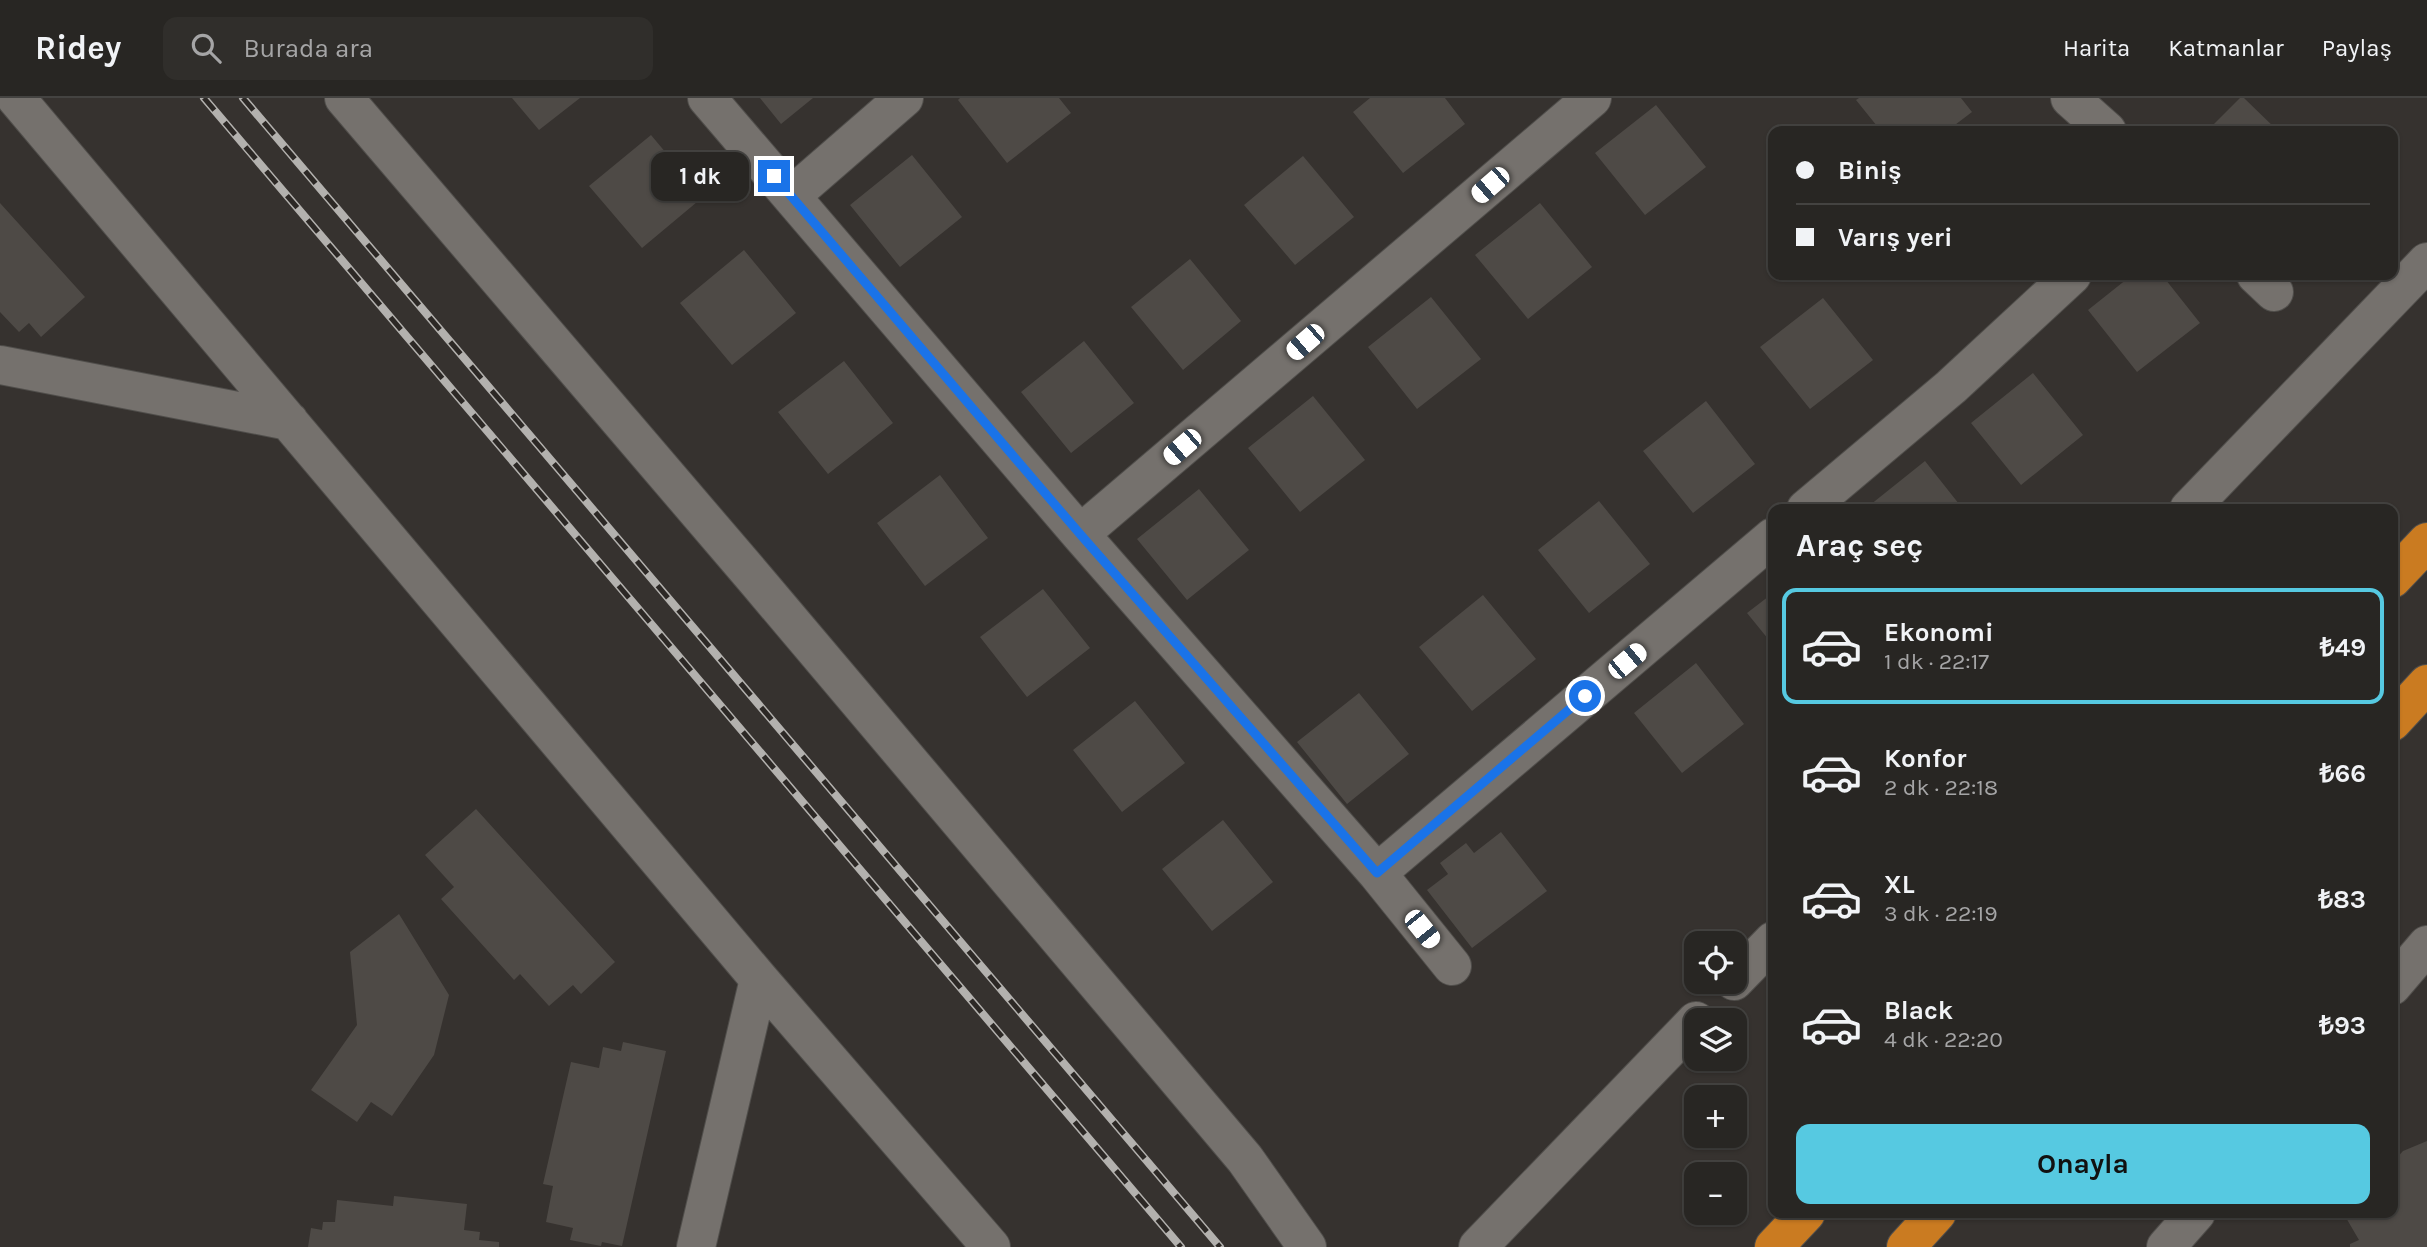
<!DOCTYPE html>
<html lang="tr">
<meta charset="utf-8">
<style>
body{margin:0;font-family:Karla,sans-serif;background:#302e2b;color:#f1f3f6;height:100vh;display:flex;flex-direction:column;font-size:26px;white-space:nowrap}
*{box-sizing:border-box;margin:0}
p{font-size:23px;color:#a5a5a6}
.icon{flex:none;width:38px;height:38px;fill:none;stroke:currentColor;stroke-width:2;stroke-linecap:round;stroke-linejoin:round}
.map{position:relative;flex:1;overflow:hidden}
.side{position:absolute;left:1768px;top:406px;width:630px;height:714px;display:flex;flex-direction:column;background:#282623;border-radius:14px;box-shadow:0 2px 5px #0004,0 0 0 2px #444341}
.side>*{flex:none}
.guide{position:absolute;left:1768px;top:28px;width:630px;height:154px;border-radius:14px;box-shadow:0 2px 5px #0004,0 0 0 2px #444341;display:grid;align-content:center;height:154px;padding:0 28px;background:#282623}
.controls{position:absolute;left:1684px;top:833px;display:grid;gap:14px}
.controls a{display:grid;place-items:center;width:63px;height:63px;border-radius:14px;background:#282623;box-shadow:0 2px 5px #0004,0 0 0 2px #444341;font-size:35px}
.end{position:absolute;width:32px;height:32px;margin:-16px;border:9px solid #1a73e8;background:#fff;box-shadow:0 0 0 4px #fff}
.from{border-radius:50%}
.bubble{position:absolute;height:49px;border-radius:14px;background:#282623;box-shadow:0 2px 5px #0004,0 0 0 2px #444341;font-size:23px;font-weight:700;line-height:49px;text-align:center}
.car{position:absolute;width:21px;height:42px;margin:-21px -10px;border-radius:9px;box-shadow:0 0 5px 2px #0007;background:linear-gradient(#fff 24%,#345 0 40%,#fff 0 76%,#345 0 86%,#fff 0)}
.guide b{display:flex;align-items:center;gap:24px;height:66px;font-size:26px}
.guide b+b{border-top:2px solid #444341}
.guide i{width:18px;height:18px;background:#f1f3f6}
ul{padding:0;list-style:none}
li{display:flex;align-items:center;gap:21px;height:116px;margin:0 14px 10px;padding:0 14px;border:4px solid transparent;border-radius:14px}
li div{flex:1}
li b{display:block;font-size:26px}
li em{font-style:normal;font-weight:700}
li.selected{border-color:#56c9e1}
li>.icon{width:63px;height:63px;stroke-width:1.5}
h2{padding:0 28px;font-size:32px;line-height:84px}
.button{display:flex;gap:14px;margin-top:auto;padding:14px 28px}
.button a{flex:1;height:80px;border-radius:14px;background:#56c9e1;color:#111;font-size:28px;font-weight:700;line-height:80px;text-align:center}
header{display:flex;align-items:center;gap:42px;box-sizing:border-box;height:98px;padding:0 35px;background:#282623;border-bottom:2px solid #444341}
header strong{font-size:33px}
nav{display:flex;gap:38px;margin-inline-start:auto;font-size:24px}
.search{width:490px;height:63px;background:#302e2b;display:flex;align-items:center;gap:18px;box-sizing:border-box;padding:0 24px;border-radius:14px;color:#a5a5a6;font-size:26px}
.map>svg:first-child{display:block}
.building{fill:#4e4a46}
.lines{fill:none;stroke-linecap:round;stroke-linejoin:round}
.minor-casing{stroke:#504e4b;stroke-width:40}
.highway-casing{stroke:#504e4b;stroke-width:40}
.minor{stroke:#75716d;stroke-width:38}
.highway{stroke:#ca7b21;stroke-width:38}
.rail-casing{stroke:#b3b1ae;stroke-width:8}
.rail{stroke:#2c2825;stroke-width:5;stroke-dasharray:16;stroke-linecap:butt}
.route{stroke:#1a73e8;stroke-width:9}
</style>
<header>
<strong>Ridey</strong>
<div class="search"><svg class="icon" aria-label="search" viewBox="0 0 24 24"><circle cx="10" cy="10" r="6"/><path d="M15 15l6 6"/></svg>Burada ara</div>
<nav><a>Harita</a><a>Katmanlar</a><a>Paylaş</a></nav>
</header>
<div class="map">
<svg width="2427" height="1149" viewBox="0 0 2427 1149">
<rect width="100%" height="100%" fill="#36322f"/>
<path class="building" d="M512 0H580L539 32Z
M760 0H813L781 26Z
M960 0H1059L1071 15 1007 65 958 2Z
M1370 0H1445L1465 26 1403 75 1353 14Z
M1859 0H1961L1972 14 1947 33H1881L1856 2Z
M2240 0H2244L2278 33H2207Z
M1656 7 1706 69 1645 117 1595 55Z
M651 37 703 99 642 150 589 88Z
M912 57 962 119 900 169 850 107Z
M1303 58 1354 119 1295 167 1244 107Z
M0 105 85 199 41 239 29 225 19 234 0 214Z
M1540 105 1592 169 1528 221 1475 157Z
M744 152 796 215 732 267 680 205Z
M1190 161 1241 223 1183 272 1131 209Z
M2132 177H2162L2200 225 2137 274 2088 212Z
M1431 199 1481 261 1417 311 1368 249Z
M1823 200 1873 262 1810 311 1760 249Z
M1084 243 1134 305 1071 355 1021 294Z
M844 263 893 325 828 376 778 314Z
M2033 275 2083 337 2021 387 1971 325Z
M1313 298 1365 362 1300 414 1248 350Z
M1706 303 1755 366 1693 415 1643 353Z
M1925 363 1963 411H1865Z
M940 377 988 440 925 488 877 425Z
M1199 391 1249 452 1187 502 1137 441Z
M1599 403 1650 466 1589 515 1538 452Z
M1043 491 1090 550 1027 599 980 539Z
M1773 495V547L1747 515Z
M1483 497 1536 561 1472 613 1419 549Z
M1696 565 1744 626 1682 675 1634 615Z
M1359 595 1409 656 1347 706 1297 644Z
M1135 603 1185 665 1122 714 1073 652Z
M476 711 615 864 581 896 573 887 549 908 520 876 514 882 441 801 454 789 425 757Z
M1223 722 1273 784 1212 833 1162 771Z
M1501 734 1547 793 1472 850 1427 792 1448 776 1440 765 1466 745 1474 755Z
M399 816 449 897 434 957 392 1018 371 1004 357 1024 311 992 357 927 350 854Z
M623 944 666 953 622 1148 602 1144 601 1148 570 1142 573 1130 546 1124 553 1088 543 1086 571 964 599 970 603 949 621 953Z
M2427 1043V1149H2350V1146L2359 1142 2345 1118 2347 1115H2392V1065L2403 1053Z
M394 1098 467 1106 464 1132 480 1134 479 1142 499 1144V1149H308L311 1130 322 1132 323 1124H335L337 1102 393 1108Z"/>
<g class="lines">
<g class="minor-casing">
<path id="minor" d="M16 0 759 881 991 1149
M344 0 756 482 1245 1061 1307 1149
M707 0 1080 436 1377 775 1452 868
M2070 0 2107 33
M791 98 904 0
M2256 177 2274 194
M0 267 289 323
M1806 411 1951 289 2072 177
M2189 411 2427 164
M1080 436 1592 0
M1377 775 1773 439
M1734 883 1773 843
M2392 888 2427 847
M696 1149 759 881
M1478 1149 1696 923
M2166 1149 2196 1115"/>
</g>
<g class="highway-casing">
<path id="highway" d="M2392 481 2427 444
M2392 624 2427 586
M1774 1149 1806 1115
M1906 1149 1937 1115"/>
</g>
<use href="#minor" class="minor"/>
<use href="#highway" class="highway"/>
<g class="rail-casing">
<path id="rail" d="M204 0 1181 1149
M243 0 1220 1149"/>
</g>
<use href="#rail" class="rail"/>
</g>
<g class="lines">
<path class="route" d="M774 78 1080 436 1377 775 1585 598"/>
</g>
</svg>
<div class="controls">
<a><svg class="icon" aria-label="locate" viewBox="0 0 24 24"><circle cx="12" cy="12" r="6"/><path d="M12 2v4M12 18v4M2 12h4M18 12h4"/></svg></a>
<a><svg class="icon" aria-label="layers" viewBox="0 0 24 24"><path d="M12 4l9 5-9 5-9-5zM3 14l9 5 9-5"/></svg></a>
<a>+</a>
<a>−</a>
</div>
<i class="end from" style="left:1585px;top:598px"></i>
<i class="end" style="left:774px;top:78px"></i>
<div class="bubble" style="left:651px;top:54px;width:98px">1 dk</div>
<i class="car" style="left:1490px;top:87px;rotate:229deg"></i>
<i class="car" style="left:1305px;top:244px;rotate:229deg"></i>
<i class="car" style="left:1182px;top:349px;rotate:229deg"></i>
<i class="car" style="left:1627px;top:563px;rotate:50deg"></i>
<i class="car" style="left:1422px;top:831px;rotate:141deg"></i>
<div class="guide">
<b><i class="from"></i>Biniş</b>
<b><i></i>Varış yeri</b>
</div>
<section class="side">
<h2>Araç seç</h2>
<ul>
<li class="selected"><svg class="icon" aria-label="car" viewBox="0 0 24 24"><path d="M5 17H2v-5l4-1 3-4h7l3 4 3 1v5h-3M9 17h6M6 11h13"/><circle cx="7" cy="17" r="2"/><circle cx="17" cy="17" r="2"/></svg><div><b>Ekonomi</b><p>1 dk · 22:17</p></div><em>₺49</em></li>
<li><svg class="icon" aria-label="car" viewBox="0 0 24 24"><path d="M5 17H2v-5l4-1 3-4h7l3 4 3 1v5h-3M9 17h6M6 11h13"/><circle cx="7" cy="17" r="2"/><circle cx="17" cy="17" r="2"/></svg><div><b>Konfor</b><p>2 dk · 22:18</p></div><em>₺66</em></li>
<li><svg class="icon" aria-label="car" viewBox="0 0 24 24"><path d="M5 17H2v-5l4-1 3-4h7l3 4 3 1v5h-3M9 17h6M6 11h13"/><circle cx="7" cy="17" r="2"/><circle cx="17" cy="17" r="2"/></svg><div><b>XL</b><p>3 dk · 22:19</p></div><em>₺83</em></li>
<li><svg class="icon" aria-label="car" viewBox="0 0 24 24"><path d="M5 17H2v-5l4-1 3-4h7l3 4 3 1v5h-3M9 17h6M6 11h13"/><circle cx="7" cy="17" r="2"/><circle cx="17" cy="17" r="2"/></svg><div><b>Black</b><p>4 dk · 22:20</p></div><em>₺93</em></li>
</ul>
<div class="button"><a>Onayla</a></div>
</section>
</div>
